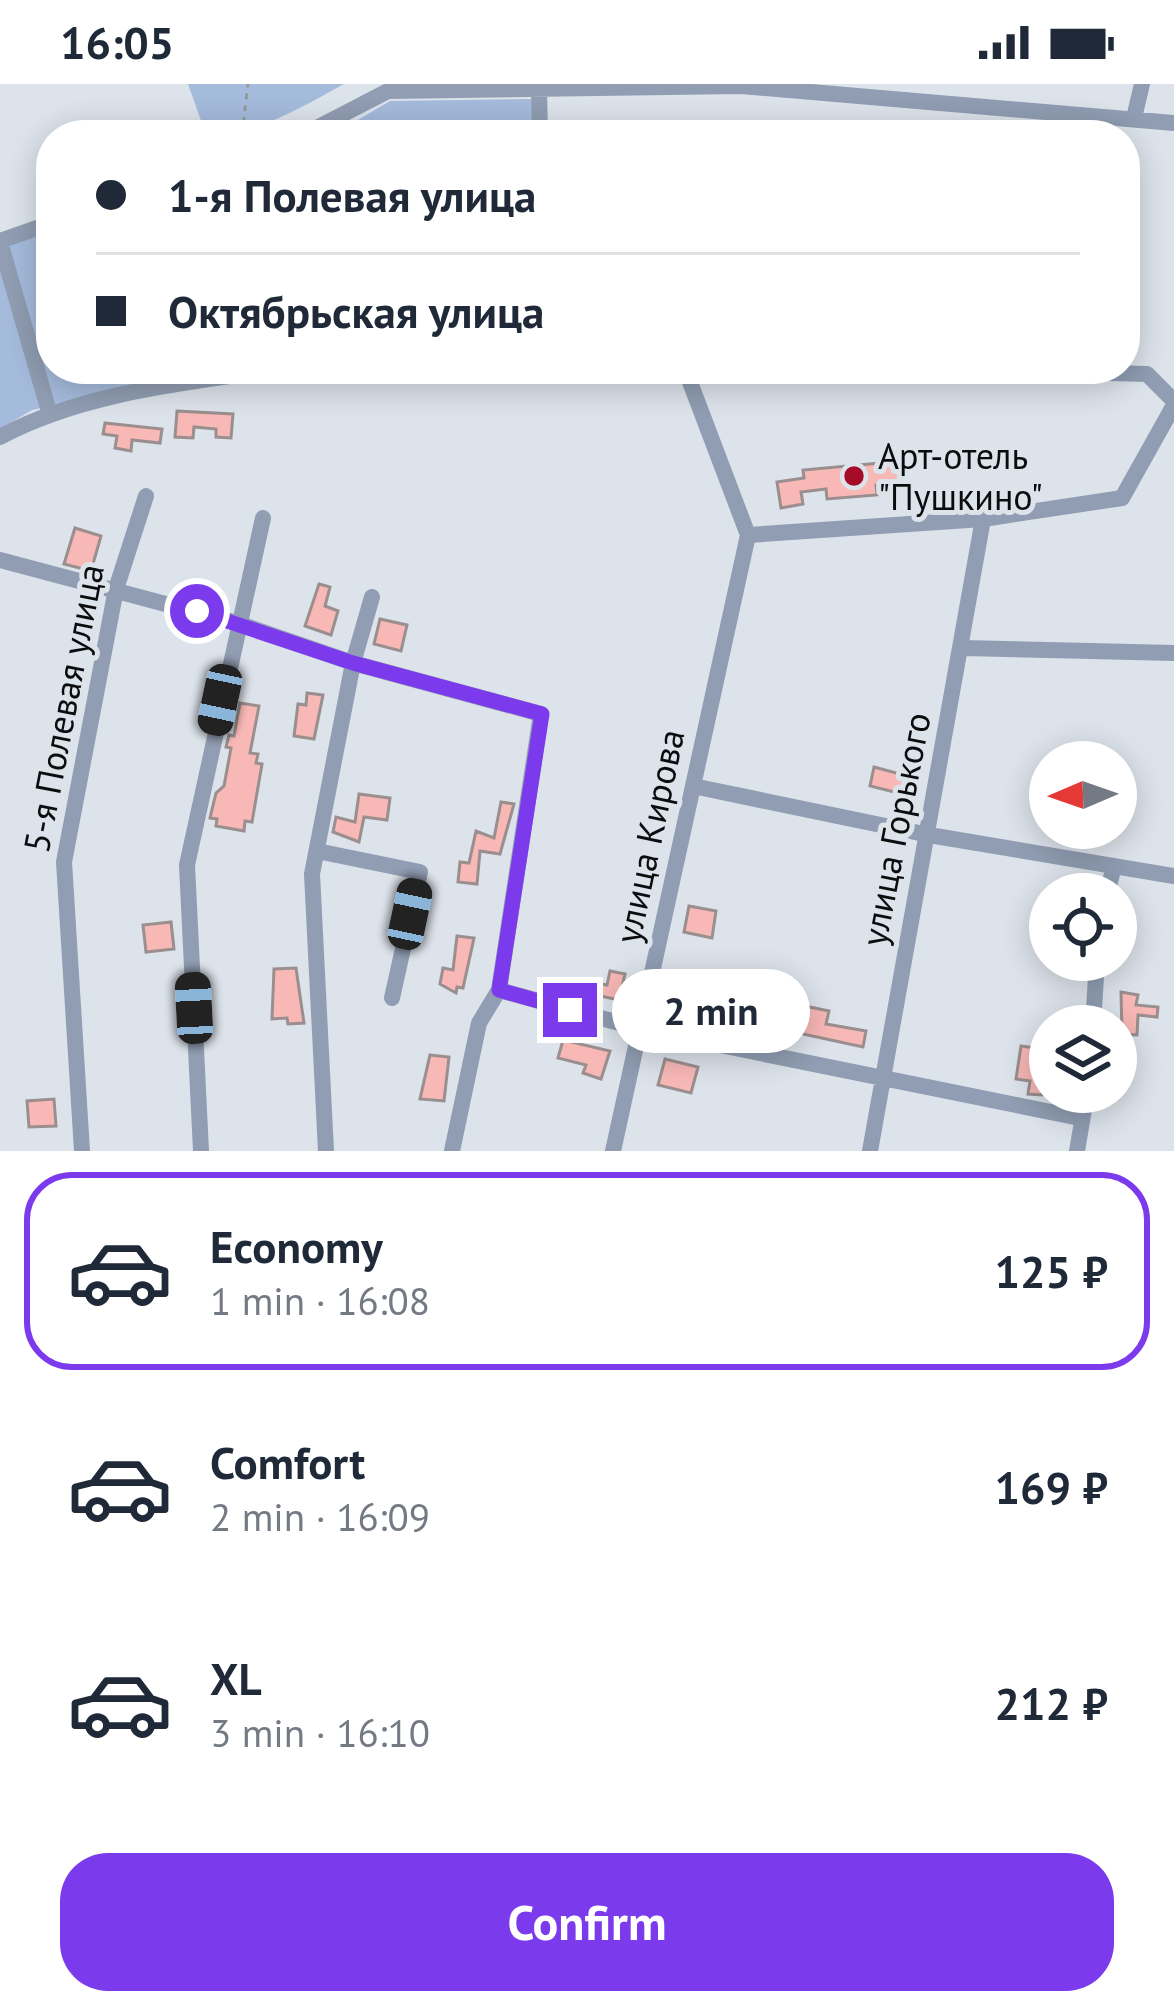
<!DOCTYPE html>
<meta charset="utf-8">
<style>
body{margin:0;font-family:"PT Sans",sans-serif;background:#f6f6f7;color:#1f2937;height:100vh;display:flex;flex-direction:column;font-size:45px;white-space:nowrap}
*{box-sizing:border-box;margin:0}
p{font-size:39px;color:#747a83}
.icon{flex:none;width:66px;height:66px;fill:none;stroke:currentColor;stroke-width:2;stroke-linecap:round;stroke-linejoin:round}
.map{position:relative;height:1067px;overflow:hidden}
.panel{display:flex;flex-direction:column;background:#fff;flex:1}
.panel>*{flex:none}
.banner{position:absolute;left:36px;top:36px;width:1104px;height:264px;border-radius:48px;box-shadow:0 6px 30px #0003;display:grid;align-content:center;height:264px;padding:0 60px;background:#fff}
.needle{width:78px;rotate:268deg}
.buttons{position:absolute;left:1029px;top:657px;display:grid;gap:24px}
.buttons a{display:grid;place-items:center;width:108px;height:108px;border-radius:50%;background:#fff;box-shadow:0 6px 30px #0003;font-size:60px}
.end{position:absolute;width:54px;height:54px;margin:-27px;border:15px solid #7c3aed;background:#fff;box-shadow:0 0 0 6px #fff}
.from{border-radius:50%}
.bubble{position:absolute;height:84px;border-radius:42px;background:#fff;box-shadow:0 6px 30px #0003;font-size:39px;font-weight:600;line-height:84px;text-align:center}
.car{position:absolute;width:36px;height:72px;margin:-36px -18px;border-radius:15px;box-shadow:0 0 9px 3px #0007;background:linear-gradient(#222 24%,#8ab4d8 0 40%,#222 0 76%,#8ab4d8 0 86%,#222 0)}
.banner b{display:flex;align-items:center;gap:42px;height:114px;font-size:45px}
.banner b+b{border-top:3px solid #e0e1e3}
.banner i{width:30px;height:30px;background:#1f2937}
ul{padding:21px 0 0;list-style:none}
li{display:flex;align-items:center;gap:36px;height:198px;margin:0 24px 18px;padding:0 36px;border:6px solid transparent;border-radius:48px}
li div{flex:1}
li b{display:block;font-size:45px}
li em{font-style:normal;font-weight:600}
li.selected{border-color:#7c3aed}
li>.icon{width:108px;height:108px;stroke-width:1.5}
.button{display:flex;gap:24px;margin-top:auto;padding:24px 60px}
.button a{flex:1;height:138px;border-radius:48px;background:#7c3aed;color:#fff;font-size:48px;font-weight:600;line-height:138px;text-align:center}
.status{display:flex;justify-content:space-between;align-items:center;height:84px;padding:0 60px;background:#fff;direction:ltr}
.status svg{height:33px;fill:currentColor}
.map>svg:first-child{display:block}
.green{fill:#a5bbdc}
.building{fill:#f8b8b6;stroke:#9a8f8e;stroke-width:3}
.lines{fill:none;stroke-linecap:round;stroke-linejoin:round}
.path{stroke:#95999f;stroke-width:3;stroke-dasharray:6 6;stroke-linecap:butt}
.minor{stroke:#909db2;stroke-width:16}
.route{stroke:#7c3aed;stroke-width:15}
.poi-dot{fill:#a50a26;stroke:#dde3eb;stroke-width:4.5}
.labels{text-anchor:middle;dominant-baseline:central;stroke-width:10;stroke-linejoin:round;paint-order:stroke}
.poi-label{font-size:36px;fill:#0a0c0e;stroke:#dde3eb;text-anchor:start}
.street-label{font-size:36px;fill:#0a0c0e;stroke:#dde3eb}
</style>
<div class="status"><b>16:05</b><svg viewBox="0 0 49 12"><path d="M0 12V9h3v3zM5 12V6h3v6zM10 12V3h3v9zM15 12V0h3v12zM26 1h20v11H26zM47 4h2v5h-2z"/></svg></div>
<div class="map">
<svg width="1174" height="1067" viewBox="0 0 1174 1067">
<rect width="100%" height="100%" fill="#dde3eb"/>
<path class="green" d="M188 0H344C300 24 257 51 206 51Z
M534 15V51H332L390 17Z
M51 147V285H218L32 326 0 345V163Z"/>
<path class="building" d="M177 327 233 330 231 354 216 353V345L194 343 193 354 175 353Z
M105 339 162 345 160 359 132 356 131 367 115 364 117 352 103 350Z
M903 377 904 398 876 401 877 411 827 415 826 405 801 408 803 420 781 424 777 398 804 394 803 386Z
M75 444 101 452 91 487 64 480Z
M319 500 330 503 325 522 338 527 331 551 305 542Z
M380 535 407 541 401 567 374 560Z
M307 609 323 611 314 655 294 652 298 620 306 621Z
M240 619 259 622 250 669 258 670 256 679 262 680 252 738 245 737 244 747 216 742 217 735 210 734 216 709 224 702 231 664 226 663 229 651 234 652Z
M874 683 919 695 914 713 870 702Z
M359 710 390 714 387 736 364 733 359 758 333 748 336 733 355 738Z
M501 718 514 720 500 770 480 767 477 800 458 798 460 778 469 779 476 747 494 754Z
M689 822 716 827 712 854 684 848Z
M171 838 174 865 146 868 143 841Z
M457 852 474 854 463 904 457 903 456 909 440 900 443 884 453 886Z
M296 884 304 939 288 940 287 934 272 935 274 885Z
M610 887 625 890 619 916 572 906 575 895 607 901Z
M679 896 705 901 702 915 712 917 708 938 691 934 694 917 676 913Z
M1121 908 1138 911 1136 921 1158 923 1157 933 1138 931 1137 951 1122 950Z
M785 918 829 927 826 940 866 947 863 963 780 945Z
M563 956 610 967 601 995 583 989 586 981 558 974Z
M1021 962 1043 965 1038 1002 1043 1003 1042 1011 1028 1010 1030 997 1016 995Z
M430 971 449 973 444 1017 420 1015Z
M665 975 698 983 691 1009 658 1001Z
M54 1015 56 1042 29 1043 27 1017Z"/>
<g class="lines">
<path class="path" d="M242 51 248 0"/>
<path class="minor" d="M539 5 540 51
M1134 34 1142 0
M303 51 388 7 741 2 1174 39
M0 157 51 139
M0 158 50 331
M685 285 748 451
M956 285 1147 290 1174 317
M0 353C84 308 186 299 279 285
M748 451 983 435 1122 414 1174 321
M0 476 237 539 353 579 541 630 499 906 479 939 452 1067
M962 564 1174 569
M693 702 929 751 1174 792
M317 767 420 788 392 914
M1107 810 1114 782
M499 906 641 945 1080 1034
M1093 942 1097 876
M82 1067 64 778 116 505 146 412
M201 1067 187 781 263 434
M326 1067 312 790 353 579 372 513
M613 1067 748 451
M870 1067 983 435
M1077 1067 1087 1008"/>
</g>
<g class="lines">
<path class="route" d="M197 527 353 579 542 630 499 906 570 926"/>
</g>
<circle class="poi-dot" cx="854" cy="392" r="12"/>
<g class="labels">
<g class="poi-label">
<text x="878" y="371">Арт-отель<tspan x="878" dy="41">"Пушкино"</tspan></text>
</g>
<g class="street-label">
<text transform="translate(63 624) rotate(-79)">5-я Полевая улица</text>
<text transform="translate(895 745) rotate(-79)">улица Горького</text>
<text transform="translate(649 752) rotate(-78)">улица Кирова</text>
</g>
</g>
</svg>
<div class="buttons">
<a><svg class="needle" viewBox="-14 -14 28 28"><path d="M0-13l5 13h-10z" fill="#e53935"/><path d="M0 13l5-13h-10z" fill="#747a83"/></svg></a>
<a><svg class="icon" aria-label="locate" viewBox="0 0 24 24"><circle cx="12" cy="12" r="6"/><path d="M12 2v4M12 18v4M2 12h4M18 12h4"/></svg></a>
<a><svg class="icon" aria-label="layers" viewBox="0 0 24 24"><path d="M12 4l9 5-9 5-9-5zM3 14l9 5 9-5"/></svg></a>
</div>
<i class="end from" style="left:197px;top:527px"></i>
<i class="end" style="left:570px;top:926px"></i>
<div class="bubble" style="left:612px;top:885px;width:198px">2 min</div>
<i class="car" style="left:220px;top:616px;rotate:192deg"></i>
<i class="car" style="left:410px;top:830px;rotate:12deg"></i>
<i class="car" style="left:194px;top:924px;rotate:357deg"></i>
<div class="banner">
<b><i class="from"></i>1-я Полевая улица</b>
<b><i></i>Октябрьская улица</b>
</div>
</div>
<section class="panel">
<ul>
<li class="selected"><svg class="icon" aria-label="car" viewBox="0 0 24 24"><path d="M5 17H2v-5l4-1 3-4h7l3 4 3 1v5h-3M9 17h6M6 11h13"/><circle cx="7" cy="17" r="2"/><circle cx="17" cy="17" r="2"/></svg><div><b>Economy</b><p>1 min · 16:08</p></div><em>125 ₽</em></li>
<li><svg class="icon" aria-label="car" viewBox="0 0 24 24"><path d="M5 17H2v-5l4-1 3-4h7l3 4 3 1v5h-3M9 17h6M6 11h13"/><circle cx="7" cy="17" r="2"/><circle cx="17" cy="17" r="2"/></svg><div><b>Comfort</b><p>2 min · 16:09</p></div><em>169 ₽</em></li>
<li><svg class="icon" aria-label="car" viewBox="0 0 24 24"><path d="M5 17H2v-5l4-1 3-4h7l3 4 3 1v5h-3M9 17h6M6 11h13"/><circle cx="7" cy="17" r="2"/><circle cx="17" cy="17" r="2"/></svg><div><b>XL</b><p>3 min · 16:10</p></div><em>212 ₽</em></li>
</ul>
<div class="button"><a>Confirm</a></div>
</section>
